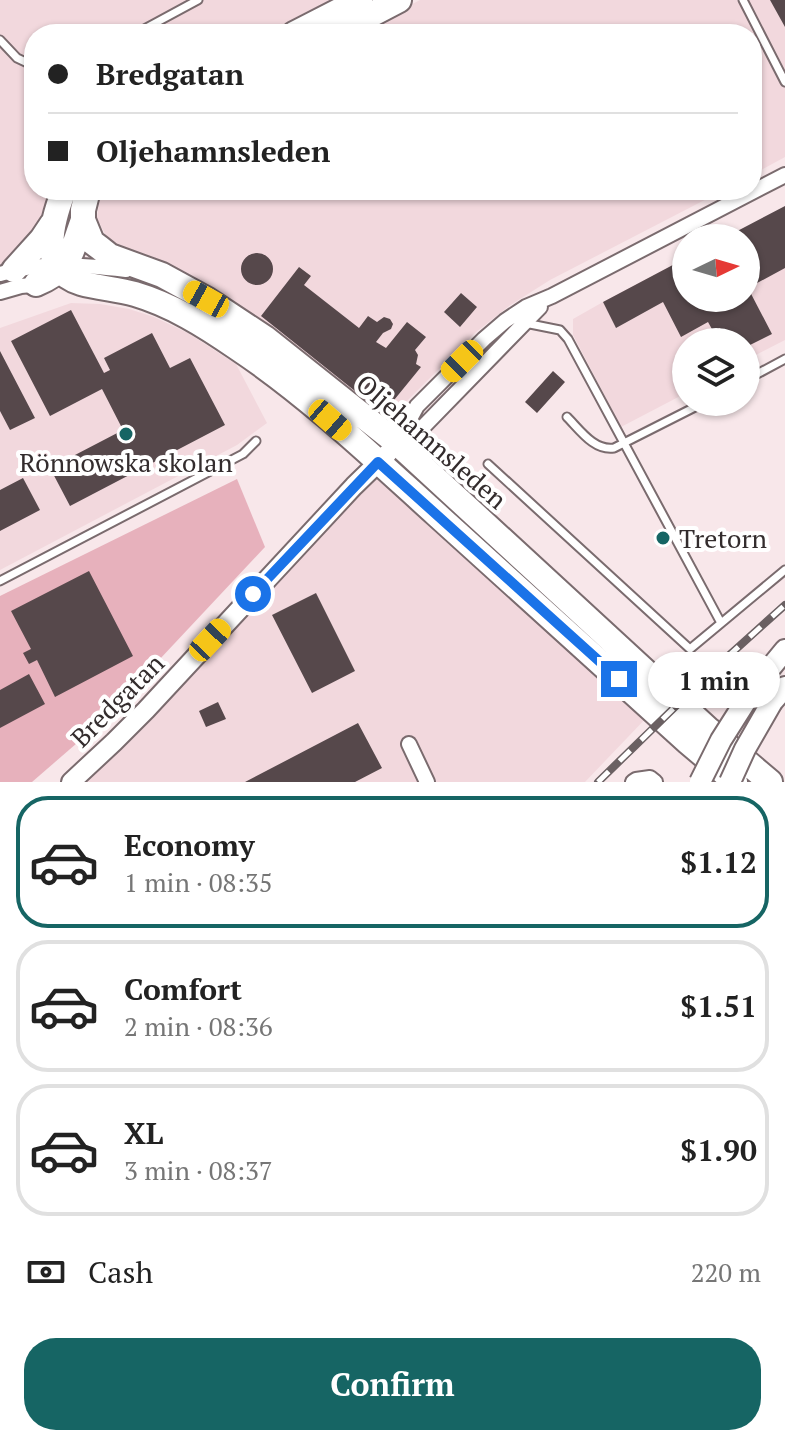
<!DOCTYPE html>
<meta charset="utf-8">
<style>
body{margin:0;font-family:"PT Serif",serif;background:#f6f6f6;color:#222;height:100vh;display:flex;flex-direction:column;font-size:30px;white-space:nowrap}
*{box-sizing:border-box;margin:0}
p{font-size:26px;color:#767676}
.icon{flex:none;width:44px;height:44px;fill:none;stroke:currentColor;stroke-width:2;stroke-linecap:round;stroke-linejoin:round}
.map{position:relative;height:782px;overflow:hidden}
.drawer{display:flex;flex-direction:column;background:#fff;flex:1}
.drawer>*{flex:none}
.top-card{position:absolute;left:24px;top:24px;width:738px;height:176px;border-radius:32px;box-shadow:0 2px 6px #0004;display:grid;align-content:center;height:176px;padding:0 24px;background:#fff}
.needle{width:52px;rotate:85deg}
.buttons{position:absolute;left:672px;top:224px;display:grid;gap:16px}
.buttons a{display:grid;place-items:center;width:88px;height:88px;border-radius:50%;background:#fff;box-shadow:0 2px 6px #0004;font-size:40px}
.end{position:absolute;width:36px;height:36px;margin:-18px;border:10px solid #1a73e8;background:#fff;box-shadow:0 0 0 4px #fff}
.from{border-radius:50%}
.bubble{position:absolute;height:56px;border-radius:28px;background:#fff;box-shadow:0 2px 6px #0004;font-size:26px;font-weight:700;line-height:56px;text-align:center}
.car{position:absolute;width:24px;height:48px;margin:-24px -12px;border-radius:10px;box-shadow:0 0 6px 2px #0007;background:linear-gradient(#f5c518 24%,#345 0 40%,#f5c518 0 76%,#345 0 86%,#f5c518 0)}
.top-card b{display:flex;align-items:center;gap:28px;height:76px;font-size:30px}
.top-card b+b{border-top:2px solid #e0e0e0}
.top-card i{width:20px;height:20px;background:#222}
ul{padding:14px 0 0;list-style:none}
li{display:flex;align-items:center;gap:24px;height:132px;margin:0 16px 12px;padding:0 8px;border:4px solid #e0e0e0;border-radius:32px}
li div{flex:1}
li b{display:block;font-size:30px}
li em{font-style:normal;font-weight:700}
li.active{border-color:#166564}
li>.icon{width:72px;height:72px;stroke-width:1.5}
.pay{display:flex;align-items:center;gap:20px;height:88px;padding:0 24px;font-size:30px}
.pay p{margin-inline-start:auto}
.action{display:flex;gap:16px;margin-top:auto;padding:16px 24px}
.action a{flex:1;height:92px;border-radius:32px;background:#166564;color:#fff;font-size:32px;font-weight:700;line-height:92px;text-align:center}
.map>svg:first-child{display:block}
.built{fill:#f2d8dd}
.green{fill:#e7b1bc}
.building{fill:#56484b}
.lines{fill:none;stroke-linecap:round;stroke-linejoin:round}
.service-casing{stroke:#7a6b6e;stroke-width:11}
.minor-casing{stroke:#7a6b6e;stroke-width:18}
.tertiary-casing{stroke:#7a6b6e;stroke-width:22}
.secondary-casing{stroke:#7a6b6e;stroke-width:24}
.trunk-casing{stroke:#7a6b6e;stroke-width:28}
.service{stroke:#fff;stroke-width:7}
.minor{stroke:#fff;stroke-width:14}
.tertiary{stroke:#fff;stroke-width:18}
.secondary{stroke:#fff;stroke-width:20}
.trunk{stroke:#fff;stroke-width:24}
.rail-casing{stroke:#6a6062;stroke-width:8}
.rail{stroke:#fff;stroke-width:5;stroke-dasharray:15;stroke-linecap:butt}
.secondary-bridge-casing{stroke:#7a6b6e;stroke-width:24;stroke-linecap:butt}
.secondary-bridge{stroke:#fff;stroke-width:20}
.route{stroke:#1a73e8;stroke-width:10}
.poi-dot{fill:#166564;stroke:#fff;stroke-width:3}
.labels{text-anchor:middle;dominant-baseline:central;stroke-width:8;stroke-linejoin:round;paint-order:stroke}
.street-label{font-size:26px;fill:#332c2d;stroke:#fff}
.poi-label{font-size:26px;fill:#332c2d;stroke:#fff}
</style>
<div class="map">
<svg width="785" height="782" viewBox="0 0 785 782">
<rect width="100%" height="100%" fill="#f8e7ea"/>
<path class="built" d="M0 0H330L264 34H34V190H52L41 225 13 261 0 267Z
M420 0H785V157L752 175V34H355Z
M101 190H724L550 280 509 306 475 333 399 409 390 415H374L360 407 231 299 189 274 158 262 131 254 108 240 97 218Z
M785 206V340L746 360V342H686V393L621 427 573 335V319L603 302 686 258V298H746V238Z
M71 303 100 304 129 309 154 317 188 333 236 364 267 423 237 445 0 570V328Z
M378 469 649 715 585 782H78Z"/>
<path class="green" d="M237 479 265 547 99 724 32 782H0V596Z"/>
<path class="building" d="M770 0H785V27Z
M785 206V268L748 288 772 334 746 347V342H727L720 328 713 331 708 322 681 337 663 302 616 328 603 302 686 258V298H746V238H724Z
M241 269a16 16 0 1 1 32 0a16 16 0 1 1-32 0Z
M299 267 311 276 304 285 359 328 368 316 377 322 384 317 390 319 393 324 391 329 383 333 376 342 386 348 407 322 426 337 415 350 418 355 416 364 421 367 390 405 387 403 380 408 375 407 261 316Z
M461 293 477 307 460 327 444 312Z
M71 310 104 373 110 370 104 358 152 333 170 368 190 358 225 425 70 506 50 468 123 430 102 389 50 416 11 341Z
M0 351 35 418 10 430 0 411Z
M553 371 565 382 537 413 525 402Z
M23 478 40 510 0 531V490Z
M89 571 133 656 55 697 37 660 29 664 23 653 31 649 11 611Z
M316 593 355 671 312 693 272 615Z
M29 674 45 704 0 728V690Z
M218 702 226 719 206 727 199 711Z
M358 723 382 768 355 782H245Z"/>
<g class="lines">
<g class="service-casing">
<path id="service" d="M743 0 785 82
M135 34 198 0
M0 40 17 58 34 66
M525 323 560 330 568 339 721 623
M746 380 785 359
M567 417C580 430 594 451 614 448L705 402
M488 464 690 649 785 570
M0 581 243 454 256 441"/>
</g>
<g class="minor-casing">
<path id="minor" d="M0 274C42 261 83 265 126 270
M0 292 21 286 43 284
M400 442 425 425 540 307
M397 443 417 406 484 339 505 321 526 307 552 296 785 175
M409 744 427 782
M633 782 636 780 650 778 655 782"/>
</g>
<g class="tertiary-casing">
<path id="tertiary" d="M71 782 114 742 146 710 354 486 388 453"/>
</g>
<g class="secondary-casing">
<path id="secondary" d="M754 688 785 650
M772 702 785 687"/>
</g>
<g class="trunk-casing">
<path id="trunk" d="M294 34 360 0
M334 34 399 0
M64 190C52 221 37 270 81 283 99 288 117 289 135 294 172 305 204 325 236 347 308 395 372 456 436 514 520 590 604 666 688 742L735 782
M88 190 83 210V220L92 242 100 248 110 256 162 275 206 299 265 338 397 443 709 730 770 782
M14 270 42 239 52 224
M36 284C72 269 70 254 83 220"/>
</g>
<use href="#service" class="service"/>
<use href="#minor" class="minor"/>
<use href="#tertiary" class="tertiary"/>
<use href="#secondary" class="secondary"/>
<use href="#trunk" class="trunk"/>
<g class="rail-casing">
<path id="rail" d="M598 782 715 668 785 605"/>
</g>
<use href="#rail" class="rail"/>
<g class="secondary-bridge-casing">
<path id="secondary-bridge" d="M700 782 721 740 754 688
M730 782 745 749 772 702"/>
</g>
<use href="#secondary-bridge" class="secondary-bridge"/>
</g>
<g class="lines">
<path class="route" d="M253 594 378 462 619 679"/>
</g>
<g class="poi-dot">
<circle cx="126" cy="434" r="8"/>
<circle cx="663" cy="538" r="8"/>
</g>
<g class="labels">
<g class="street-label">
<text transform="translate(432 441) rotate(41)">Oljehamnsleden</text>
<text transform="translate(117 700) rotate(-45)">Bredgatan</text>
</g>
<g class="poi-label">
<text x="126" y="462">Rönnowska skolan</text>
<text x="679" y="538" text-anchor="start">Tretorn</text>
</g>
</g>
</svg>
<div class="buttons">
<a><svg class="needle" viewBox="-14 -14 28 28"><path d="M0-13l5 13h-10z" fill="#e53935"/><path d="M0 13l5-13h-10z" fill="#767676"/></svg></a>
<a><svg class="icon" aria-label="layers" viewBox="0 0 24 24"><path d="M12 4l9 5-9 5-9-5zM3 14l9 5 9-5"/></svg></a>
</div>
<i class="end from" style="left:253px;top:594px"></i>
<i class="end" style="left:619px;top:679px"></i>
<div class="bubble" style="left:648px;top:652px;width:132px">1 min</div>
<i class="car" style="left:206px;top:299px;rotate:299deg"></i>
<i class="car" style="left:462px;top:361px;rotate:225deg"></i>
<i class="car" style="left:330px;top:420px;rotate:131deg"></i>
<i class="car" style="left:210px;top:640px;rotate:43deg"></i>
<div class="top-card">
<b><i class="from"></i>Bredgatan</b>
<b><i></i>Oljehamnsleden</b>
</div>
</div>
<section class="drawer">
<ul>
<li class="active"><svg class="icon" aria-label="car" viewBox="0 0 24 24"><path d="M5 17H2v-5l4-1 3-4h7l3 4 3 1v5h-3M9 17h6M6 11h13"/><circle cx="7" cy="17" r="2"/><circle cx="17" cy="17" r="2"/></svg><div><b>Economy</b><p>1 min · 08:35</p></div><em>$1.12</em></li>
<li><svg class="icon" aria-label="car" viewBox="0 0 24 24"><path d="M5 17H2v-5l4-1 3-4h7l3 4 3 1v5h-3M9 17h6M6 11h13"/><circle cx="7" cy="17" r="2"/><circle cx="17" cy="17" r="2"/></svg><div><b>Comfort</b><p>2 min · 08:36</p></div><em>$1.51</em></li>
<li><svg class="icon" aria-label="car" viewBox="0 0 24 24"><path d="M5 17H2v-5l4-1 3-4h7l3 4 3 1v5h-3M9 17h6M6 11h13"/><circle cx="7" cy="17" r="2"/><circle cx="17" cy="17" r="2"/></svg><div><b>XL</b><p>3 min · 08:37</p></div><em>$1.90</em></li>
</ul>
<div class="pay"><svg class="icon" aria-label="cash" viewBox="0 0 24 24"><path d="M3 7h18v10H3z"/><circle cx="12" cy="12" r="2"/></svg>Cash<p>220 m</p></div>
<div class="action"><a>Confirm</a></div>
</section>
